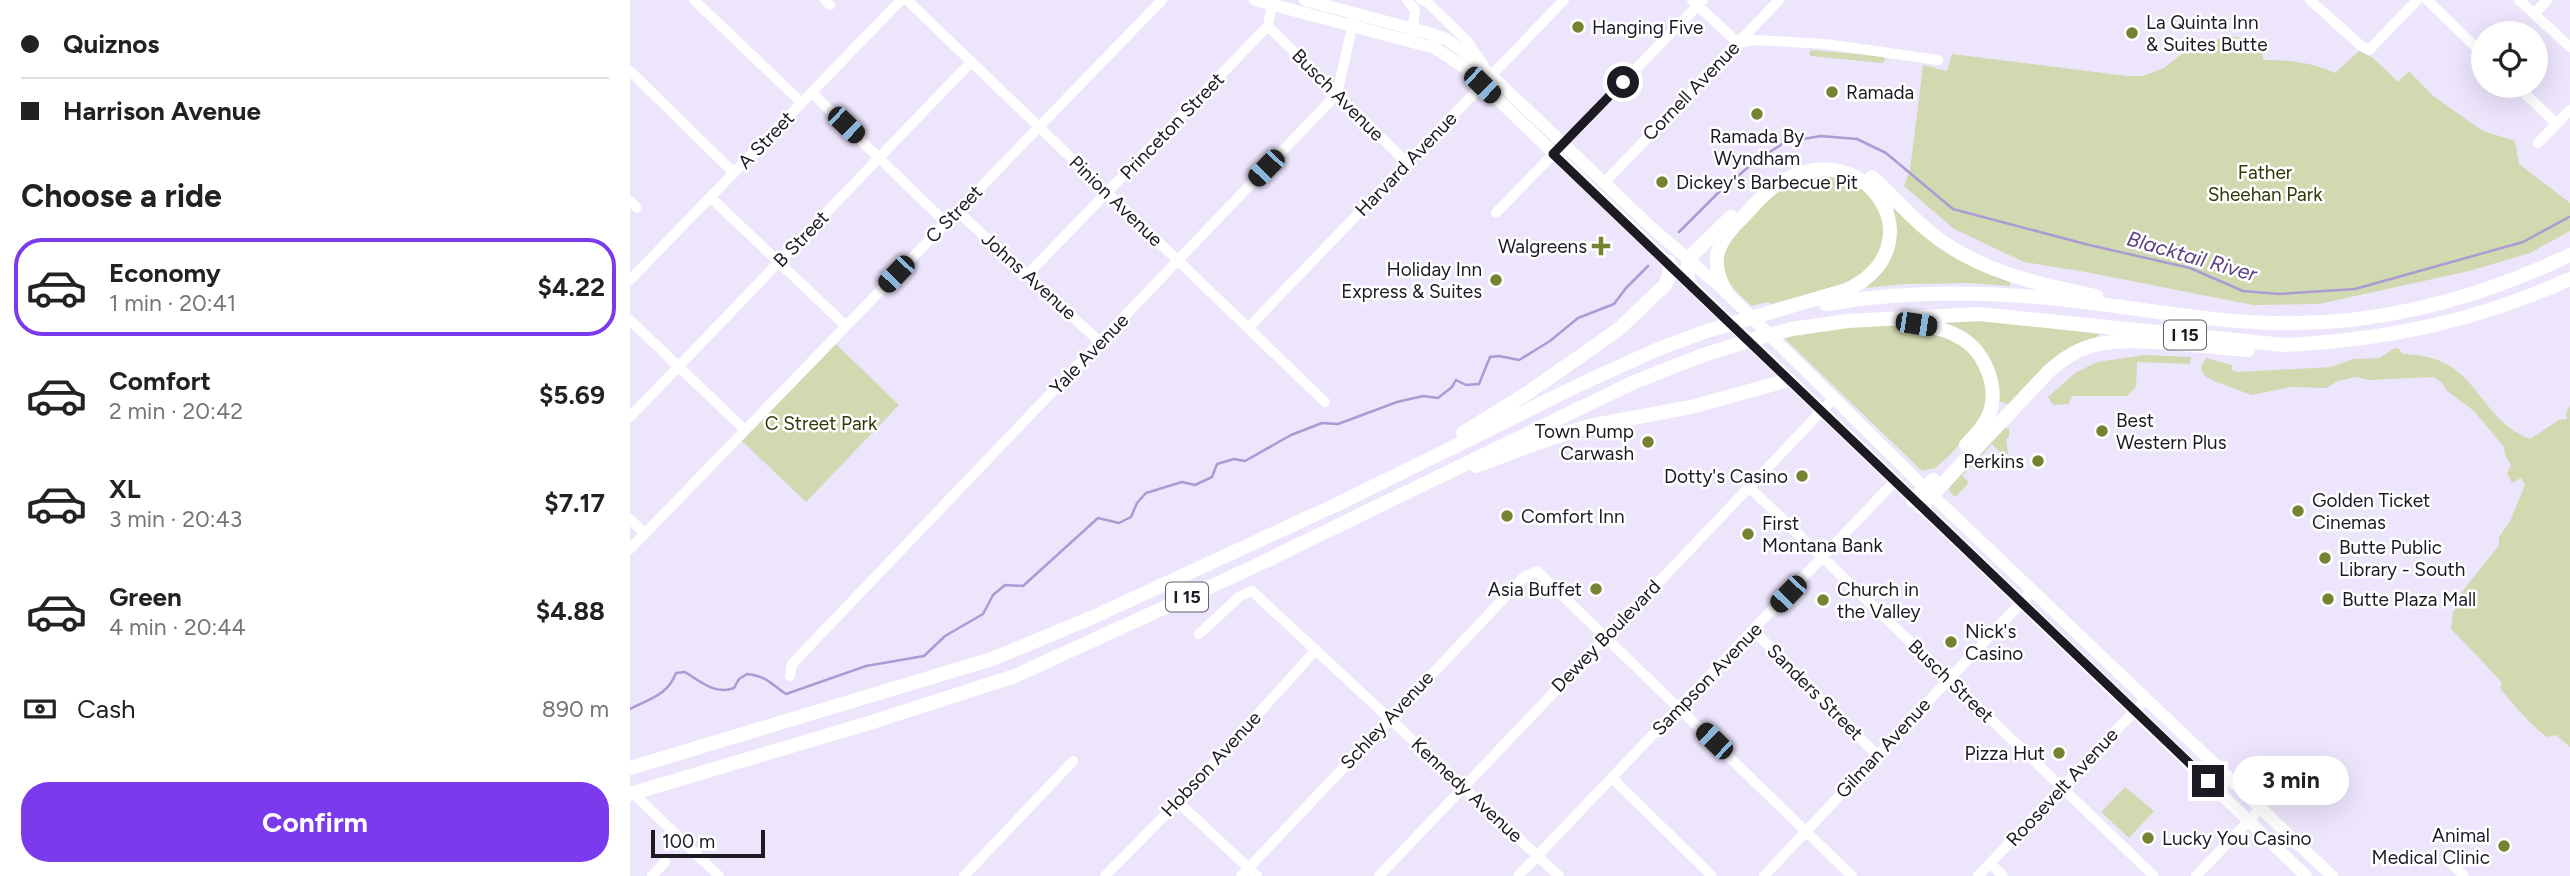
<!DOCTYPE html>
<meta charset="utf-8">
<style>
body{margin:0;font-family:Figtree,sans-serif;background:#f2f2f2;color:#222;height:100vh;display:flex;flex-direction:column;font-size:26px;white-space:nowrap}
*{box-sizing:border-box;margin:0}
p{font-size:23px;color:#767676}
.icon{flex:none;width:38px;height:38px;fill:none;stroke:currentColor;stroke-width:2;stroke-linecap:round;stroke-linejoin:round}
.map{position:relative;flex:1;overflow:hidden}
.panel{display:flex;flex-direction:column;background:#fff;width:630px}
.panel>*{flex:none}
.top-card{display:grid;align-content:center;height:154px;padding:0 21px;background:#fff}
.buttons{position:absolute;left:1841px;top:21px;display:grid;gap:14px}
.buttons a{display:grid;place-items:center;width:77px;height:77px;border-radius:50%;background:#fff;box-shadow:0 7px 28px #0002;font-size:35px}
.scale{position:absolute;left:21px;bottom:18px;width:114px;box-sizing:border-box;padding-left:7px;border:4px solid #1d1a23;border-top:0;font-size:19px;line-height:24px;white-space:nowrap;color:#1d1a23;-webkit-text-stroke:5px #fff;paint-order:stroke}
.end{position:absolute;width:32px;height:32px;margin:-16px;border:9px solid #1d1a23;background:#fff;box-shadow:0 0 0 4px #fff}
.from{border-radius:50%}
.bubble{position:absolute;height:49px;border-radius:24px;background:#fff;box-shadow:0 7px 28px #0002;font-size:23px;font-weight:700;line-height:49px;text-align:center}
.car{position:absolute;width:21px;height:42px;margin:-21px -10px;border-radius:9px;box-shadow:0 0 5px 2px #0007;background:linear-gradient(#222 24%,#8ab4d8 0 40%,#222 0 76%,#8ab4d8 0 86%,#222 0)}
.top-card b{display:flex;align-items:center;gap:24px;height:66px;font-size:26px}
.top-card b+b{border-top:2px solid #e0e0e0}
.top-card i{width:18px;height:18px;background:#222}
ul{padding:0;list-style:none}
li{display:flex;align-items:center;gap:21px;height:98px;margin:0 14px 10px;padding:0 7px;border:4px solid transparent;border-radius:28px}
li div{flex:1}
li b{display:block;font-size:26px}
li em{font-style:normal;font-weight:700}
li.on{border-color:#7c3aed}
li>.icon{width:63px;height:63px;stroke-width:1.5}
h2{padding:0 21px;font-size:32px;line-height:84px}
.pay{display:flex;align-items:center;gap:18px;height:77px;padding:0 21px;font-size:26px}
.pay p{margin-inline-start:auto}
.primary-button{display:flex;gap:14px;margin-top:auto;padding:14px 21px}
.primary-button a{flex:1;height:80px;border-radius:28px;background:#7c3aed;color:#fff;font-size:28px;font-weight:700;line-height:80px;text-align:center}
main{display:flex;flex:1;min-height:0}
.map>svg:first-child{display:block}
.green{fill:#d1d9b0}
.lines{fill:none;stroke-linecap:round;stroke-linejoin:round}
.stream{stroke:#ad9ad2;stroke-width:2.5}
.minor{stroke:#fff;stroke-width:10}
.major{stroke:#fff;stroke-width:12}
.highway{stroke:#fff;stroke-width:14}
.route{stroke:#1d1a23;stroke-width:9}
.poi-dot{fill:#76822f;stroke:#fff;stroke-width:2.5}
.labels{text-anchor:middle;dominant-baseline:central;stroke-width:5;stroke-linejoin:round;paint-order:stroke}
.shield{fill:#fff;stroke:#615f65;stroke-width:2}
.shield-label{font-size:18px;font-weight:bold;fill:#1d1a23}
.poi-label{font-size:19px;fill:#1d1a23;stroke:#fff;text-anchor:start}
.street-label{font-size:19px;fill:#1d1a23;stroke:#fff}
.park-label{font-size:19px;fill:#313707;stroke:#fff}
.water-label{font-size:21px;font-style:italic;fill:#5c4186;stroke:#fff}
</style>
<main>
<section class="panel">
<div class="top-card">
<b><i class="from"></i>Quiznos</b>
<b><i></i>Harrison Avenue</b>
</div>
<h2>Choose a ride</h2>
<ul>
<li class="on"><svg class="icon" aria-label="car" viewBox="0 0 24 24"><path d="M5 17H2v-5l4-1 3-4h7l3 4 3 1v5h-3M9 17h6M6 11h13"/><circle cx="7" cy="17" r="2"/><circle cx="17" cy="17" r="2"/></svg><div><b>Economy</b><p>1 min · 20:41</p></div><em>$4.22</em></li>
<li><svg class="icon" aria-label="car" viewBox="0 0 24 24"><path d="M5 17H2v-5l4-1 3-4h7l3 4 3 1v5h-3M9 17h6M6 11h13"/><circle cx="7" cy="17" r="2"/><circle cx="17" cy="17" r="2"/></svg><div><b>Comfort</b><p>2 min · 20:42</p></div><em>$5.69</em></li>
<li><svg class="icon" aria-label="car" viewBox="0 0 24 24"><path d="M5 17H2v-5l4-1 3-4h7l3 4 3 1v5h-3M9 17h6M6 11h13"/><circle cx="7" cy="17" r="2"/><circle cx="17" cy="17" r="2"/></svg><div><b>XL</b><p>3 min · 20:43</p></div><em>$7.17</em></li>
<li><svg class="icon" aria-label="car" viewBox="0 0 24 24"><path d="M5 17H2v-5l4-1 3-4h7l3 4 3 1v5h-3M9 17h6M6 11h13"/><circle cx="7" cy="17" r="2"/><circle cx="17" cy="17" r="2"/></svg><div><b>Green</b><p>4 min · 20:44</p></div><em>$4.88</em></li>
</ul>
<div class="pay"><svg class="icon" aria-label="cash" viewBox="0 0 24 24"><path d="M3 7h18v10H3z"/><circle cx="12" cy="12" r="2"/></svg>Cash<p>890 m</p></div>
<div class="primary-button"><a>Confirm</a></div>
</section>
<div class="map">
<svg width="1940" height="876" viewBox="0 0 1940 876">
<rect width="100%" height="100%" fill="#ece5fc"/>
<path class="green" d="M1597 36 1636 41 1632 50 1633 60C1659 60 1681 62 1705 73L1729 51 1742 57 1768 82 1779 71 1803 96 1853 131 1885 141 1889 164 1940 203V231L1900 253 1839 271 1689 304 1623 305 1456 272 1394 262 1324 229 1274 186 1280 170 1293 65 1317 71 1322 54 1497 76H1513L1534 68 1554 52Z
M1181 50 1249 56H1254L1255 60 1252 63 1181 56 1179 53Z
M1201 173 1237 188 1253 218V241L1244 264 1217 284 1140 304 1138 302 1122 306C1108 293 1093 282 1092 261 1091 236 1150 183 1173 176 1181 174 1192 174 1201 173Z
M1264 208 1380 281V286L1339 283 1273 284 1236 288C1241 281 1249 275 1255 268 1269 249 1262 228 1264 208Z
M1316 320 1359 321 1470 334 1383 402 1377 404 1368 401C1366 361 1355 336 1315 323Z
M1234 326H1270L1306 330 1329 339 1354 370 1357 399 1353 414 1341 432 1318 457 1305 468 1292 471 1154 338 1169 334 1172 336 1177 332Z
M206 344 269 405 176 502 112 441Z
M1765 348 1769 349 1773 354C1851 356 1843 416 1900 439L1929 420 1937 419 1936 414 1940 404V747L1926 735 1918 737C1907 732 1878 699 1870 688L1872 683C1856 665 1839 647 1821 629L1823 612 1831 593 1869 545V537L1880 521 1895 485 1891 478 1882 483 1877 473 1881 466 1875 455 1874 447 1844 411 1817 391 1812 383 1804 377 1739 380 1725 377 1708 381 1696 388 1660 387 1621 395 1584 381 1575 376 1571 368 1576 358 1602 365V370L1609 372 1701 367 1723 359 1749 358Z
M1515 355 1561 357 1560 364 1507 362 1506 387 1497 396H1442L1439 404 1423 405 1418 397 1445 373 1467 362Z
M1374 428 1379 429V437L1376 439 1378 454 1373 455 1362 444 1332 476 1338 481 1337 485 1325 497 1319 490 1320 486Z
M1495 787 1524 811 1499 838 1471 812Z"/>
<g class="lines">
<path class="stream" d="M1049 232 1087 194 1122 164 1155 142 1191 136 1227 139 1256 153 1323 209 1459 245 1560 268 1613 291 1649 294 1725 289 1893 242 1939 217
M0 709C19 699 38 695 46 673L55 672C71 682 85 695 104 688L109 679 117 674C139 677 139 683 156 694L236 666 294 656 315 636 353 614 363 595 375 585 393 586 468 518 489 523 501 517 507 503 516 493 552 482 565 485 582 477 587 464 604 459 615 461 661 435 692 423 708 424 767 402 793 396 808 398 822 387 826 380 836 385 849 384 860 357 869 356 889 360 920 341 948 318 984 304 996 288 1018 266"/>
<path class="minor" d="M64 0 172 103
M195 0 200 5
M277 0 695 402
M777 0 785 10 782 35
M791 0 797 2 838 42 853 64
M1062 0 1108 43 1124 40 1196 44 1308 60
M1680 0 1730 45 1739 50 1787 0
M1797 0 1853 54
M1889 0 1940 47
M1904 14 1917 0
M638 26 777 163
M0 71 104 173
M1887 86 1927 124
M182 93 316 223
M1908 143 1940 110
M974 183 1149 0
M80 197 216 326
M0 201 7 208
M327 211 470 342
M866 213 1073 0
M397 275 638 26 643 0
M0 280 271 0
M0 320 115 430
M618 328 934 0
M0 417 341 62
M1118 486 1524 876
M0 519 15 534
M0 549 532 0
M1123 630 1247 755
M569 634 610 596 622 591 929 876
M160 676 162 664 707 94 724 19
M983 779 1082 876
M1 791 89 876
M548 802 627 876
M1820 862 1834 876
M1360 863 1373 876
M22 876 35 862
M334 876 443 761
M475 876 548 802 686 650
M611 876 894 577 907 571 1222 876
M749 876 1204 398
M888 876 1264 482
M1134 876 1402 591
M1348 876 1516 699
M1566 876 1631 808"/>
<path class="major" d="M625 0 805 48 835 68 1676 876
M675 0 802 34 816 39 846 61 1022 228 1096 292 1302 495 1702 876"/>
<path class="highway" d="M1242 177C1261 194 1277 213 1297 230 1344 270 1406 284 1466 296
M1059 283 1057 272 1059 258 1101 217
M1196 304C1269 291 1344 291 1418 298 1493 305 1568 321 1644 323 1747 326 1847 299 1940 255
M1280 323C1296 326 1313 328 1327 336 1354 349 1370 386 1359 415 1354 426 1345 436 1336 445
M833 433 899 392 989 329 1035 285 1040 274 1039 262
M846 466 910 442 959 426 1061 407 1159 380
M1283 500 1303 480
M1291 507 1419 371C1432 360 1444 351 1461 346 1499 334 1576 348 1618 350
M0 768 362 659 461 618 710 503 949 385 1028 349 1077 331 1216 290C1310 247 1237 130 1149 183 1134 192 1122 208 1110 220 1086 244 1079 261 1096 292
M0 794 239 723 385 676 621 568 1002 383 1073 355 1128 338 1162 329 1218 321 1349 314 1654 345C1756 340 1847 321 1940 279"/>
</g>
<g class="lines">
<path class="route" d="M993 82 923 154 1578 781"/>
</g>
<g class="poi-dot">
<circle cx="948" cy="27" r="7"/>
<circle cx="1502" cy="33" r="7"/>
<circle cx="1202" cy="92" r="7"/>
<circle cx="1127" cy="114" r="7"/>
<circle cx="1032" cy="182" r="7"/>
<path d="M967.5 235.5h7v7h7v7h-7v7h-7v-7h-7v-7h7z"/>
<circle cx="866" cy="280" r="7"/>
<circle cx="1472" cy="431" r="7"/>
<circle cx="1018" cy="442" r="7"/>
<circle cx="1408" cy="461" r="7"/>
<circle cx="1172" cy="476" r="7"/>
<circle cx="1668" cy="511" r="7"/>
<circle cx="877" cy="516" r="7"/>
<circle cx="1118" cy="534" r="7"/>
<circle cx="1695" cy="558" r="7"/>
<circle cx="966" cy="589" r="7"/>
<circle cx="1698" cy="599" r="7"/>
<circle cx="1193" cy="600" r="7"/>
<circle cx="1321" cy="642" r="7"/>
<circle cx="1429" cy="753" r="7"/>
<circle cx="1518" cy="838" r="7"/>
<circle cx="1874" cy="846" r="7"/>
</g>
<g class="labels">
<g class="shield">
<rect x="1534" y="320.5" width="42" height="29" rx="5"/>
<rect x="536" y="582.5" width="42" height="29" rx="5"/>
</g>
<g class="shield-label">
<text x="1555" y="335">I 15</text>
<text x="557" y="597">I 15</text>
</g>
<g class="poi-label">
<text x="1516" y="22">La Quinta Inn<tspan x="1516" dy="22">&amp; Suites Butte</tspan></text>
<text x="962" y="27">Hanging Five</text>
<text x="1216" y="92">Ramada</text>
<text x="1127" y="136" text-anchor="middle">Ramada By<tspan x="1127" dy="22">Wyndham</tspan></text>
<text x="1046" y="182">Dickey's Barbecue Pit</text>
<text x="957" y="246" text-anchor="end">Walgreens</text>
<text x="852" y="269" text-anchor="end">Holiday Inn<tspan x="852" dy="22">Express &amp; Suites</tspan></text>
<text x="1486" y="420">Best<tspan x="1486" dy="22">Western Plus</tspan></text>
<text x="1004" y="431" text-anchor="end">Town Pump<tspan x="1004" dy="22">Carwash</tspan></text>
<text x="1394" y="461" text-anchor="end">Perkins</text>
<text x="1158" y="476" text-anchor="end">Dotty's Casino</text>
<text x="1682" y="500">Golden Ticket<tspan x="1682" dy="22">Cinemas</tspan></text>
<text x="891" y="516">Comfort Inn</text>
<text x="1132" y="523">First<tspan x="1132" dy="22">Montana Bank</tspan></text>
<text x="1709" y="547">Butte Public<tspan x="1709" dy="22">Library - South</tspan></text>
<text x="952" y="589" text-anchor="end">Asia Buffet</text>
<text x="1207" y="589">Church in<tspan x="1207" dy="22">the Valley</tspan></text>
<text x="1712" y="599">Butte Plaza Mall</text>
<text x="1335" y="631">Nick's<tspan x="1335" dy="22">Casino</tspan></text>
<text x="1415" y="753" text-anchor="end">Pizza Hut</text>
<text x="1860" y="835" text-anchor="end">Animal<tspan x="1860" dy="22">Medical Clinic</tspan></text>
<text x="1532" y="838">Lucky You Casino</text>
</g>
<g class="street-label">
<text transform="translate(1061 91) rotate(-46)">Cornell Avenue</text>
<text transform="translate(708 95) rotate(45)">Busch Avenue</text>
<text transform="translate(542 126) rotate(-46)">Princeton Street</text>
<text transform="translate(136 140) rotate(-46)">A Street</text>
<text transform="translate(776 164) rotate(-46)">Harvard Avenue</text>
<text transform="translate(486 201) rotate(44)">Pinion Avenue</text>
<text transform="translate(324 214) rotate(-46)">C Street</text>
<text transform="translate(171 239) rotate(-46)">B Street</text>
<text transform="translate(399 276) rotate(42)">Johns Avenue</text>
<text transform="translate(459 354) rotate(-46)">Yale Avenue</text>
<text transform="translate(976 636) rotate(-46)">Dewey Boulevard</text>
<text transform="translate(1077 679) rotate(-46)">Sampson Avenue</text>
<text transform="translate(1321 681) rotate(44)">Busch Street</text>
<text transform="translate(1185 692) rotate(45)">Sanders Street</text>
<text transform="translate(757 720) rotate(-47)">Schley Avenue</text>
<text transform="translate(1253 748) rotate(-47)">Gilman Avenue</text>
<text transform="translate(581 764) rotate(-47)">Hobson Avenue</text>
<text transform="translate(1432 787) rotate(-47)">Roosevelt Avenue</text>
<text transform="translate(837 790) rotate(43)">Kennedy Avenue</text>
</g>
<g class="park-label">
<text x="1635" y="172">Father<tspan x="1635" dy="22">Sheehan Park</tspan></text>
<text x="191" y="423">C Street Park</text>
</g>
<g class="water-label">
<text transform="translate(1562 256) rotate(16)">Blacktail River</text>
</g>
</g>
</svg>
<div class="buttons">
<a><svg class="icon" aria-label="locate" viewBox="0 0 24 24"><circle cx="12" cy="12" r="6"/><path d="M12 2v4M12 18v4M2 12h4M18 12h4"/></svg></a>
</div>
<div class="scale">100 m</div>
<i class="end from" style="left:993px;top:82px"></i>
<i class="end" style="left:1578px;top:781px"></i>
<div class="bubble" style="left:1603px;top:756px;width:116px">3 min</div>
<i class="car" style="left:852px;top:85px;rotate:134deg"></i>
<i class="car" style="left:216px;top:125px;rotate:134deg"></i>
<i class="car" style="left:636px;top:168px;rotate:224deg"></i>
<i class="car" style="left:266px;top:274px;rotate:224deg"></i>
<i class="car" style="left:1286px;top:324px;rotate:99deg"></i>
<i class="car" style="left:1158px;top:594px;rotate:224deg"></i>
<i class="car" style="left:1084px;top:741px;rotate:314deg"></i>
</div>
</main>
